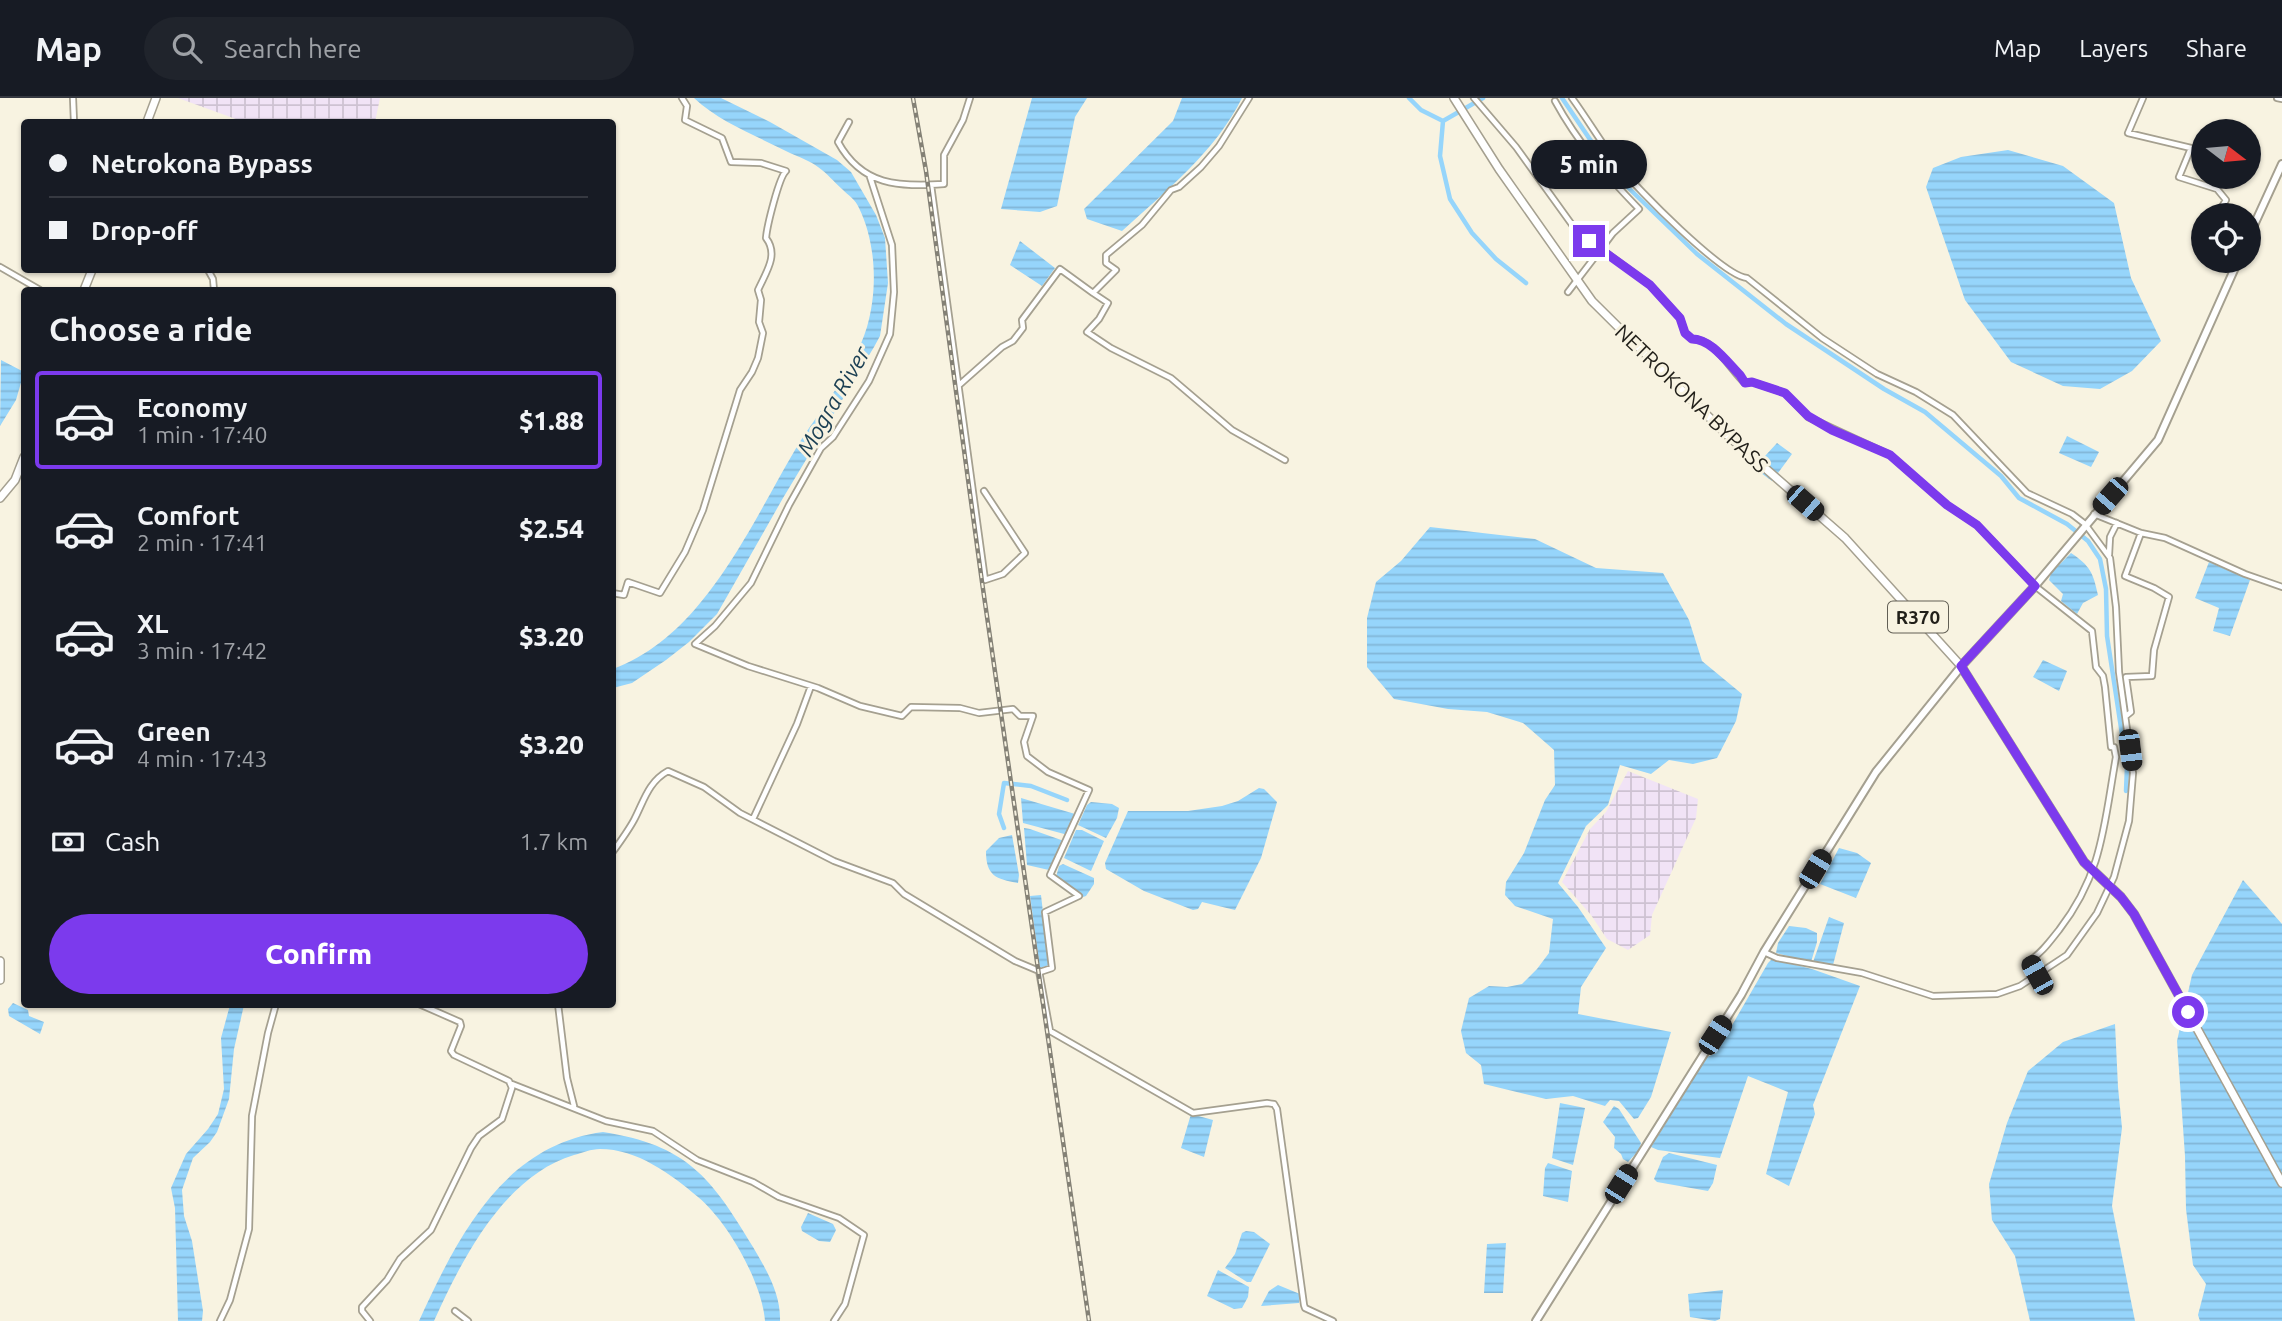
<!DOCTYPE html>
<meta charset="utf-8">
<style>
body{margin:0;font-family:Ubuntu,sans-serif;background:#20242c;color:#f1f3f6;height:100vh;display:flex;flex-direction:column;font-size:26px;white-space:nowrap}
*{box-sizing:border-box;margin:0}
p{font-size:23px;color:#9ea1a6}
.icon{flex:none;width:38px;height:38px;fill:none;stroke:currentColor;stroke-width:2;stroke-linecap:round;stroke-linejoin:round}
.map{position:relative;flex:1;overflow:hidden}
.details{position:absolute;left:21px;top:189px;width:595px;height:721px;display:flex;flex-direction:column;background:#171b24;border-radius:7px;box-shadow:0 2px 5px #0004}
.details>*{flex:none}
.banner{position:absolute;left:21px;top:21px;width:595px;height:154px;border-radius:7px;box-shadow:0 2px 5px #0004;display:grid;align-content:center;height:154px;padding:0 28px;background:#171b24}
.needle{width:46px;rotate:106deg}
.tools{position:absolute;left:2191px;top:21px;display:grid;gap:14px}
.tools a{display:grid;place-items:center;width:70px;height:70px;border-radius:50%;background:#171b24;box-shadow:0 2px 5px #0004;font-size:35px}
.end{position:absolute;width:32px;height:32px;margin:-16px;border:9px solid #7c3aed;background:#fff;box-shadow:0 0 0 4px #fff}
.from{border-radius:50%}
.bubble{position:absolute;height:49px;border-radius:24px;background:#171b24;box-shadow:0 2px 5px #0004;font-size:23px;font-weight:800;line-height:49px;text-align:center}
.car{position:absolute;width:21px;height:42px;margin:-21px -10px;border-radius:9px;box-shadow:0 0 5px 2px #0007;background:linear-gradient(#222 24%,#8ab4d8 0 40%,#222 0 76%,#8ab4d8 0 86%,#222 0)}
.banner b{display:flex;align-items:center;gap:24px;height:66px;font-size:26px}
.banner b+b{border-top:2px solid #363941}
.banner i{width:18px;height:18px;background:#f1f3f6}
ul{padding:0;list-style:none}
li{display:flex;align-items:center;gap:21px;height:98px;margin:0 14px 10px;padding:0 14px;border:4px solid transparent;border-radius:7px}
li div{flex:1}
li b{display:block;font-size:26px}
li em{font-style:normal;font-weight:800}
li.active{border-color:#7c3aed}
li>.icon{width:63px;height:63px;stroke-width:1.5}
h2{padding:0 28px;font-size:32px;line-height:84px}
.pay{display:flex;align-items:center;gap:18px;height:77px;padding:0 28px;font-size:26px}
.pay p{margin-inline-start:auto}
.action{display:flex;gap:14px;margin-top:auto;padding:14px 28px}
.action a{flex:1;height:80px;border-radius:42px;background:#7c3aed;color:#fff;font-size:28px;font-weight:800;line-height:80px;text-align:center}
header{display:flex;align-items:center;gap:42px;box-sizing:border-box;height:98px;padding:0 35px;background:#171b24;border-bottom:2px solid #363941}
header strong{font-size:33px}
nav{display:flex;gap:38px;margin-inline-start:auto;font-size:24px}
.search{width:490px;height:63px;background:#20242c;display:flex;align-items:center;gap:18px;box-sizing:border-box;padding:0 24px;border-radius:38px;color:#9ea1a6;font-size:26px}
.map>svg:first-child{display:block}
.industrial{fill:url(#industrial-grid)}
.water{fill:url(#water-rules)}
.lines{fill:none;stroke-linecap:round;stroke-linejoin:round}
.canal{stroke:#96d5fb;stroke-width:4.5}
.minor-casing{stroke:#a5a090;stroke-width:8}
.secondary-casing{stroke:#a5a090;stroke-width:10}
.primary-casing{stroke:#a5a090;stroke-width:10}
.minor{stroke:#fff;stroke-width:4.5}
.secondary{stroke:#fff;stroke-width:6}
.primary{stroke:#fff;stroke-width:7}
.rail-casing{stroke:#848176;stroke-width:4.5}
.rail{stroke:#f8f3e1;stroke-width:2;stroke-dasharray:5;stroke-linecap:butt}
.route{stroke:#7c3aed;stroke-width:9}
.labels{text-anchor:middle;dominant-baseline:central;stroke-width:6;stroke-linejoin:round;paint-order:stroke}
.shield{fill:#f8f3e1;stroke:#625f55;stroke-width:2}
.shield-label{font-size:19px;font-weight:bold;fill:#211f19}
.street-label{font-size:21px;fill:#211f19;stroke:#f8f3e1}
.water-label{font-size:23px;font-style:italic;fill:#1b3f53;stroke:#f8f3e1}
</style>
<header>
<strong>Map</strong>
<div class="search"><svg class="icon" aria-label="search" viewBox="0 0 24 24"><circle cx="10" cy="10" r="6"/><path d="M15 15l6 6"/></svg>Search here</div>
<nav><a>Map</a><a>Layers</a><a>Share</a></nav>
</header>
<div class="map">
<svg width="2282" height="1223" viewBox="0 0 2282 1223">
<defs>
<pattern id="industrial-grid" width="8" height="8" patternUnits="userSpaceOnUse" patternTransform="scale(1.75)"><rect width="8" height="8" fill="#f1e3f6"/><path d="M0 4h8M4 0v8" fill="none" stroke="#cec2d2"/></pattern>
<pattern id="water-rules" width="6" height="5" patternUnits="userSpaceOnUse" patternTransform="scale(1.75)"><rect width="6" height="5" fill="#96d5fb"/><path d="M0 2.5h6" fill="none" stroke="#81b6d7"/></pattern>
</defs>
<rect width="100%" height="100%" fill="#f8f3e1"/>
<path class="industrial" d="M178 0H380L375 24H244Z
M1628 673 1698 701 1696 720 1652 817 1650 837 1628 852 1607 841 1591 817 1562 784 1590 731 1606 714Z"/>
<path class="water" d="M694 0H721L770 24 837 62 851 74 876 117 885 140 888 185 880 238 874 249 783 400 717 516 689 544 666 562 632 585 613 590V571C703 538 749 430 795 352 819 312 853 275 867 229 878 191 876 145 859 110 856 102 848 97 842 91 834 84 827 75 818 69 810 63 799 59 790 55 757 38 721 25 694 0Z
M1032 0H1087L1075 19 1057 108 1040 114 1001 111Z
M1182 0H1242C1216 53 1165 94 1122 133L1087 121 1084 111 1173 23Z
M2008 52 2063 68 2114 105 2131 180 2161 243 2132 273 2100 291 2063 288 2011 264 1965 202 1926 89 1933 70 1961 59Z
M1020 143 1055 170 1042 188 1010 167Z
M1 262 24 274 16 302 0 328Z
M2067 338 2099 354 2091 369 2059 355Z
M1777 345 1792 356 1772 383 1754 370Z
M1430 429 1535 441 1596 470 1663 475 1689 522 1702 563 1742 596 1736 623 1717 660 1693 666 1669 662 1651 676 1620 667 1608 707 1586 728 1558 785 1578 809 1606 850 1581 889 1578 916 1671 934 1651 999 1638 1020 1634 1021 1619 1003 1610 1002 1605 1008 1573 998 1546 1001 1484 986 1481 967 1466 955 1461 933 1469 900 1489 888 1507 889 1522 886 1537 871 1549 855 1553 821 1515 808 1505 797 1506 784 1524 755 1545 702 1555 687 1554 652 1523 625 1487 614 1448 611 1394 601 1367 569V520L1376 484 1401 463Z
M2071 455C2090 468 2093 474 2098 497L2083 505 2077 516 2061 503 2063 496 2049 482 2051 475Z
M2209 464 2250 482 2230 538 2213 533 2219 510 2195 500Z
M2043 562 2067 573 2059 593 2033 579Z
M1259 690 1264 691 1277 704 1261 760 1235 812 1202 804 1198 811 1193 812 1144 793 1106 771 1105 765 1128 713H1188L1222 708 1238 703Z
M1021 700 1075 716 1068 737 1023 725Z
M1091 704 1112 706 1119 710 1117 720 1106 740 1078 727 1087 707Z
M1024 730 1030 731 1064 743 1049 772 1027 767Z
M1076 732H1082L1104 743 1091 773 1064 760Z
M1012 737 1019 777 1018 785C996 781 986 778 986 753L999 740Z
M1839 750 1857 755 1871 765 1856 800 1820 786Z
M1063 766 1094 780V786L1086 798 1083 799 1056 779 1059 768Z
M2243 782 2282 826V1223H2200L2198 1217 2206 1186 2193 1167 2186 1111 2185 1058 2177 943 2192 877Z
M1041 797 1049 867 1040 870 1030 798Z
M1829 819 1844 825 1833 867 1813 864Z
M1789 828 1806 830 1817 835V844L1811 864 1776 855 1778 845Z
M1772 861 1812 871 1860 888 1813 1007 1815 1016 1789 1088 1766 1076 1788 994 1748 978 1720 1060 1658 1052 1651 1049 1707 959 1716 955 1768 865Z
M13 905 28 912 29 918 44 924 40 936 9 918 8 911Z
M230 907H244L234 951 229 1001 217 1034 210 1044 193 1060 182 1092 184 1118 192 1143 203 1213 202 1223H178L175 1110 171 1090 186 1056 208 1031 218 1016 224 991 221 940Z
M2115 926 2118 989 2122 1030 2112 1108 2135 1223H2030L2015 1158 1992 1122 1989 1086 2007 1025 2028 973 2063 944Z
M1560 1005 1585 1010 1573 1067 1552 1060Z
M1614 1008 1619 1011 1641 1045 1639 1052 1628 1064 1623 1061 1621 1056 1614 1050 1615 1039 1603 1024Z
M1191 1016 1213 1022 1204 1059 1181 1050Z
M603 1034C687 1047 711 1079 753 1149 766 1171 781 1196 780 1223H765C762 1184 728 1124 698 1099 671 1076 637 1051 600 1051 591 1051 582 1055 574 1057 504 1078 462 1161 434 1223H419C457 1140 503 1047 603 1034Z
M1669 1055 1717 1067 1713 1085 1708 1093 1657 1084 1654 1081 1663 1059Z
M1548 1065 1572 1073 1568 1104 1543 1098 1545 1070Z
M808 1115 833 1126 836 1132 830 1144 819 1143 802 1133 801 1129Z
M1246 1133 1254 1134 1270 1146 1251 1184H1247L1225 1170 1235 1156 1242 1135Z
M1506 1145 1503 1195H1484L1487 1146Z
M1218 1172 1249 1189 1248 1199 1242 1210 1234 1211 1207 1198Z
M1278 1187 1300 1196 1299 1205 1261 1208 1269 1193Z
M1723 1192 1720 1221 1715 1223 1690 1219 1688 1196Z"/>
<g class="lines">
<path class="canal" d="M1409 0 1421 12 1443 23 1483 0
M1562 0 1612 74 1697 156 1786 226 1884 291 1925 314 2001 378 2019 400 2067 426 2088 443 2100 461 2106 491 2107 538 2127 669 2126 693
M1443 23 1440 58 1450 101 1472 135 1496 161 1526 185
M1004 730 999 716 1004 685 1031 688 1067 702"/>
<g class="minor-casing">
<path id="minor" d="M73 0 74 24
M1249 0 1219 48 1201 69 1179 89 1171 92 1142 127 1106 157V165L1116 172 1093 195 1108 205 1099 221 1087 234 1111 250 1171 280 1232 332 1285 362
M1474 0 1516 49 1578 135 1601 151 1568 194
M1572 0C1588 22 1602 46 1618 67 1636 90 1723 178 1747 180L1822 240 1877 276 1916 294 1953 317 2027 395 2072 416 2085 426 2110 460 2116 509 2119 574 2133 675 2129 723 2114 779 2097 815 2067 857 2020 888 1997 896 1933 898 1862 875 1777 860 1764 854
M2143 0 2128 35 2191 50 2179 79 2217 91 2226 102 2217 117
M2277 0 2282 1
M1555 3C1578 45 1605 76 1639 111L1613 135 1601 151 1650 187 1680 220 1685 235 1692 241C1716 241 1730 272 1745 285L1752 284 1785 295 1808 319 1890 357 1947 407 1977 427 2035 488 2092 533 2096 569 2103 578 2105 589 2111 649H2114L2116 659C2104 726 2103 775 2059 832 2050 843 2042 855 2029 863L2037 877
M849 24 838 44C862 88 899 89 944 86V57L963 22 970 0
M870 79 892 147 894 194 890 236 869 283 833 339 821 350 789 407 751 485 715 528 695 546 748 568 818 590 860 608 902 618 911 609 960 610 979 615 1013 611 1020 618H1033L1024 644 1027 658 1048 674 1089 692 1050 777 1079 798 1045 814 1052 870 1040 874
M931 87 985 482 1003 476 1025 455 984 393
M0 169 40 192
M208 172 213 181 214 192
M958 288 1002 249 1013 243 1023 230 1022 222 1060 171 1093 195
M2094 416 2141 435 2165 440 2245 476 2282 489
M2109 457 2110 439 2117 425
M612 495 624 497 628 484 660 495 685 454 703 412 740 292 752 274 758 260 763 235 759 224 761 202 758 192C766 174 779 157 766 140 767 128 779 79 786 73L761 65 731 64 722 40 685 22 687 8 682 0
M2126 618 2131 614 2126 579 2152 578 2154 552 2169 499 2154 490 2125 478 2141 435
M753 721 797 626 811 588
M612 755C620 744 628 733 634 722 644 703 648 684 668 673L704 689 740 715 834 763 893 785 904 796 1015 863 1039 873 1050 933 1193 1015 1267 1005 1274 1006 1277 1011 1304 1207 1305 1210 1333 1223
M558 906 567 980 574 1008
M512 986 606 1023 653 1033 697 1062 753 1084 779 1099 839 1120 864 1137 845 1206 834 1223
M455 1213 468 1223
M220 1223 230 1202 249 1131 252 1018 268 935 276 906
M370 1223 362 1213V1209L387 1182 400 1161 431 1132 471 1050 479 1038 502 1021 512 990 509 983 454 957 451 953 461 928 460 924 419 906"/>
</g>
<g class="secondary-casing">
<path id="secondary" d="M2249 138 2282 66
M1536 1223 1741 897 1764 854 1876 674 1964 565 2035 488 2158 342 2238 163"/>
</g>
<g class="primary-casing">
<path id="primary" d="M1454 0 1499 71 1592 203 1726 336 1845 440 1961 568 2084 764 2121 799 2134 816 2282 1085
M147 24 156 0
M84 192 92 172
M0 400 15 382 24 359
M0 863V882"/>
</g>
<use href="#minor" class="minor"/>
<use href="#secondary" class="secondary"/>
<use href="#primary" class="primary"/>
<g class="rail-casing">
<path id="rail" d="M913 0 926 73 982 484 1089 1223"/>
</g>
<use href="#rail" class="rail"/>
</g>
<g class="lines">
<path class="route" d="M1589 143 1650 187 1680 220 1685 235 1692 241C1711 241 1727 264 1740 277L1745 285 1752 284 1785 295 1808 318 1832 332 1890 357 1947 407 1977 427 2035 488 1961 568 2084 764 2121 799 2134 816 2188 914"/>
</g>
<g class="labels">
<rect class="shield" x="1888" y="503.5" width="60" height="31" rx="5"/>
<g class="shield-label">
<text x="1918" y="519">R370</text>
</g>
<g class="street-label">
<text transform="translate(1692 300) rotate(44)">NETROKONA BYPASS</text>
</g>
<g class="water-label">
<text transform="translate(833 303) rotate(-60)">Mogra River</text>
</g>
</g>
</svg>
<div class="tools">
<a><svg class="needle" viewBox="-14 -14 28 28"><path d="M0-13l5 13h-10z" fill="#e53935"/><path d="M0 13l5-13h-10z" fill="#9ea1a6"/></svg></a>
<a><svg class="icon" aria-label="locate" viewBox="0 0 24 24"><circle cx="12" cy="12" r="6"/><path d="M12 2v4M12 18v4M2 12h4M18 12h4"/></svg></a>
</div>
<i class="end from" style="left:2188px;top:914px"></i>
<i class="end" style="left:1589px;top:143px"></i>
<div class="bubble" style="left:1531px;top:42px;width:116px">5 min</div>
<i class="car" style="left:2110px;top:398px;rotate:221deg"></i>
<i class="car" style="left:1805px;top:405px;rotate:131deg"></i>
<i class="car" style="left:2130px;top:652px;rotate:173deg"></i>
<i class="car" style="left:1815px;top:771px;rotate:31deg"></i>
<i class="car" style="left:2037px;top:877px;rotate:331deg"></i>
<i class="car" style="left:1715px;top:937px;rotate:33deg"></i>
<i class="car" style="left:1621px;top:1086px;rotate:32deg"></i>
<div class="banner">
<b><i class="from"></i>Netrokona Bypass</b>
<b><i></i>Drop-off</b>
</div>
<section class="details">
<h2>Choose a ride</h2>
<ul>
<li class="active"><svg class="icon" aria-label="car" viewBox="0 0 24 24"><path d="M5 17H2v-5l4-1 3-4h7l3 4 3 1v5h-3M9 17h6M6 11h13"/><circle cx="7" cy="17" r="2"/><circle cx="17" cy="17" r="2"/></svg><div><b>Economy</b><p>1 min · 17:40</p></div><em>$1.88</em></li>
<li><svg class="icon" aria-label="car" viewBox="0 0 24 24"><path d="M5 17H2v-5l4-1 3-4h7l3 4 3 1v5h-3M9 17h6M6 11h13"/><circle cx="7" cy="17" r="2"/><circle cx="17" cy="17" r="2"/></svg><div><b>Comfort</b><p>2 min · 17:41</p></div><em>$2.54</em></li>
<li><svg class="icon" aria-label="car" viewBox="0 0 24 24"><path d="M5 17H2v-5l4-1 3-4h7l3 4 3 1v5h-3M9 17h6M6 11h13"/><circle cx="7" cy="17" r="2"/><circle cx="17" cy="17" r="2"/></svg><div><b>XL</b><p>3 min · 17:42</p></div><em>$3.20</em></li>
<li><svg class="icon" aria-label="car" viewBox="0 0 24 24"><path d="M5 17H2v-5l4-1 3-4h7l3 4 3 1v5h-3M9 17h6M6 11h13"/><circle cx="7" cy="17" r="2"/><circle cx="17" cy="17" r="2"/></svg><div><b>Green</b><p>4 min · 17:43</p></div><em>$3.20</em></li>
</ul>
<div class="pay"><svg class="icon" aria-label="cash" viewBox="0 0 24 24"><path d="M3 7h18v10H3z"/><circle cx="12" cy="12" r="2"/></svg>Cash<p>1.7 km</p></div>
<div class="action"><a>Confirm</a></div>
</section>
</div>
